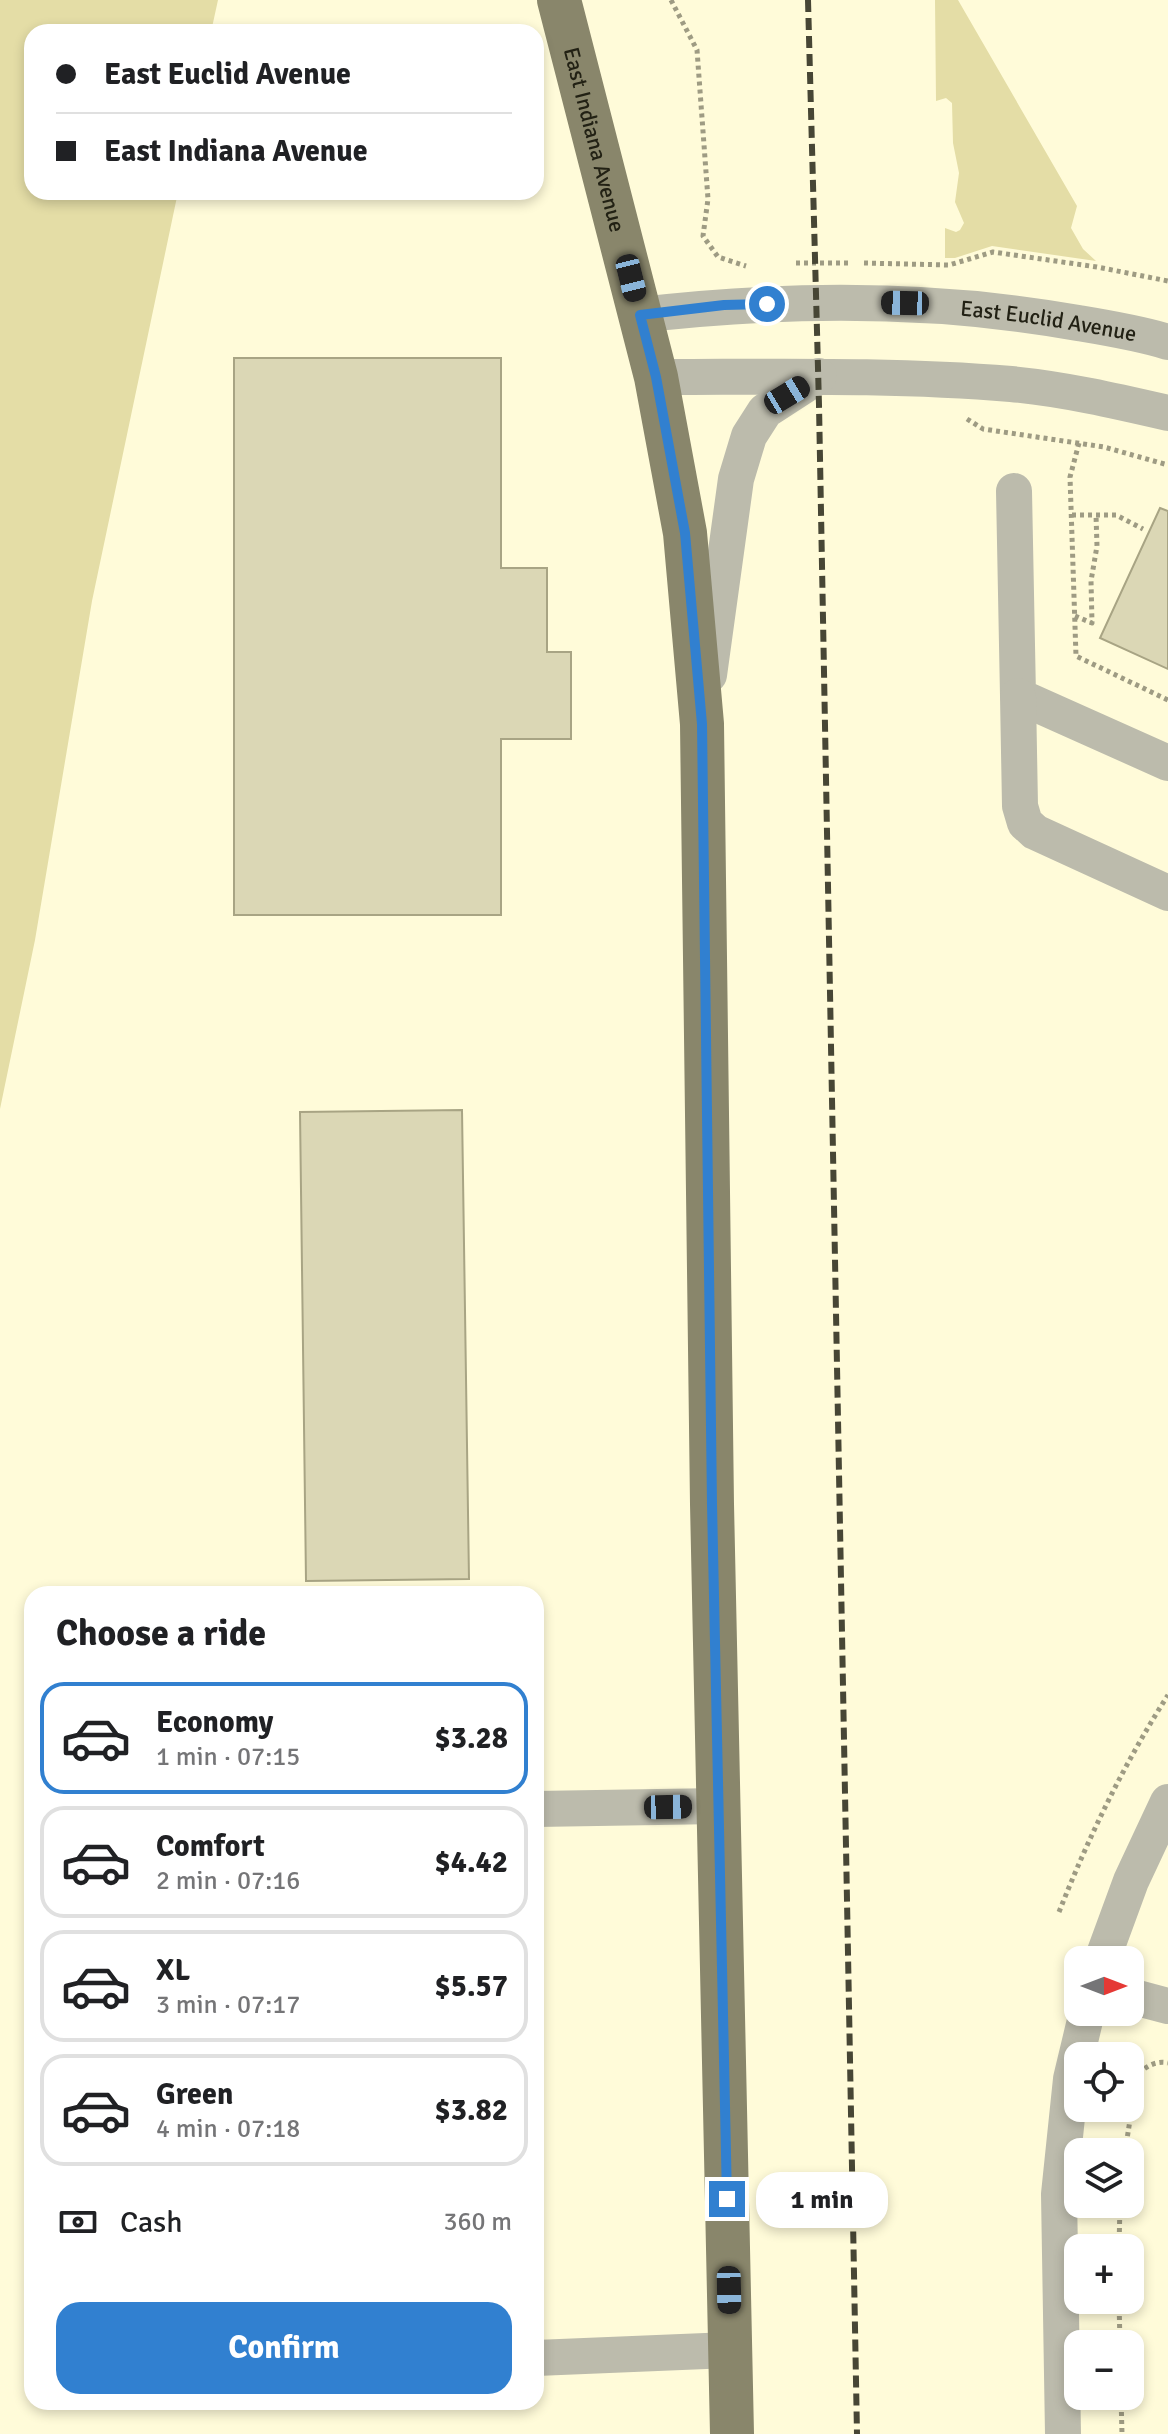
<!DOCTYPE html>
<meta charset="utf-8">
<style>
body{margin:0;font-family:Signika,sans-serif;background:#f6f6f6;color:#202124;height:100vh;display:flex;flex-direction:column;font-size:30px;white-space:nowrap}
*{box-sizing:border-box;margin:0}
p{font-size:26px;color:#757577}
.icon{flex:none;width:44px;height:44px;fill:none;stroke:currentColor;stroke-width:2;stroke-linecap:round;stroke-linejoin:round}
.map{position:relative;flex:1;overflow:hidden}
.drawer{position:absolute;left:24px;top:1586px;width:520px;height:824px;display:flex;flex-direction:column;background:#fff;border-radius:24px;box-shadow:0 4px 12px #0003}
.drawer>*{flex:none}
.guide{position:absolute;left:24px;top:24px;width:520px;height:176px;border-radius:24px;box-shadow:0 4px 12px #0003;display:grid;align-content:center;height:176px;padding:0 32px;background:#fff}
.needle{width:52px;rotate:90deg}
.controls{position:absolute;left:1064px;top:1946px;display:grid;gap:16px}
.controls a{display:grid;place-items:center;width:80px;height:80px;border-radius:16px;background:#fff;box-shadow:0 4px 12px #0003;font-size:40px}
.end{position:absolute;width:36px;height:36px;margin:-18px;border:10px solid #3180d0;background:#fff;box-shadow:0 0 0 4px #fff}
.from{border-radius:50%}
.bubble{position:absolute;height:56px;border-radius:24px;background:#fff;box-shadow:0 4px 12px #0003;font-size:26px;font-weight:700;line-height:56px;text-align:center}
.car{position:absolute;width:24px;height:48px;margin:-24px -12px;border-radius:10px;box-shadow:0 0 6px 2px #0007;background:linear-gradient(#222 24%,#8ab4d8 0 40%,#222 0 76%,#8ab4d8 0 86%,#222 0)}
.guide b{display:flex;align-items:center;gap:28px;height:76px;font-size:30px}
.guide b+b{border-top:2px solid #e0e0e0}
.guide i{width:20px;height:20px;background:#202124}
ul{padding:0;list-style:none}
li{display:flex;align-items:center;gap:24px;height:112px;margin:0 16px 12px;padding:0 16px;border:4px solid #e0e0e0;border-radius:24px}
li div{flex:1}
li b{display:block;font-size:30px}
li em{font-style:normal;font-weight:700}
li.selected{border-color:#3180d0}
li>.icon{width:72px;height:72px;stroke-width:1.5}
h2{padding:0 32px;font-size:36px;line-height:96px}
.pay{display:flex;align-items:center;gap:20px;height:88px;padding:0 32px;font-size:30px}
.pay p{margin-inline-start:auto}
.button{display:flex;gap:16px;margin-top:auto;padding:16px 32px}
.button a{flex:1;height:92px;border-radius:24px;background:#3180d0;color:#fff;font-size:32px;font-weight:700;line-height:92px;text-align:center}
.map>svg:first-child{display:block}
.green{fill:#e4dda6}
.building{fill:#dbd7b5;stroke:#a8a484;stroke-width:2}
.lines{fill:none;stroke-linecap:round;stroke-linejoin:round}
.path{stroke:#9e9b83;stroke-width:5;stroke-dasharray:4 4;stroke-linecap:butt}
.minor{stroke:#bcbbac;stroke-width:36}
.major{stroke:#89866b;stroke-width:44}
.rail{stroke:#474635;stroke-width:6;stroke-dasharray:12 6;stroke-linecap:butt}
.route{stroke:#3180d0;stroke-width:10}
.labels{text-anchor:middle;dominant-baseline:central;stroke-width:7;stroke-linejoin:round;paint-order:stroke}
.street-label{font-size:22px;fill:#222114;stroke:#fff}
</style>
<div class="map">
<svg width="1168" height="2434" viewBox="0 0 1168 2434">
<rect width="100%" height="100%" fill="#fffbd9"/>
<path class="green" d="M0 0H218L211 32H32V192H178L92 601 35 940 0 1109Z
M935 0H958L1077 206 1071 228 1083 249 1096 261 992 246 955 258H945V228L956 232 960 230 964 223 955 202 959 173 953 143 952 103 946 98 936 101Z"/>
<path class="building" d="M234 358H501V568H547V652H571V739H501V915H234Z
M1160 508 1168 511V669L1100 638Z
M462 1110 469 1579 306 1581 300 1112Z"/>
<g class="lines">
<path class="path" d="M671 0 697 50 708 199 703 236 718 257 746 266
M796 263H850
M864 263 949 265 993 252 1097 267 1168 281
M967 419 983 429 1104 447 1168 465
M1079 443 1070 477 1076 656 1168 700
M1072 515H1116L1143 529
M1075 616 1092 623 1091 581 1097 546 1096 515
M1059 1912C1089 1836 1124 1764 1168 1695
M1125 2152 1137 2075C1145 2067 1156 2060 1168 2063
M1119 2248 1120 2204
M1119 2300 1120 2344
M1121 2396 1122 2434"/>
<g class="minor">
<path id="s1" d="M640 315C786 298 933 297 1078 323 1108 328 1139 333 1168 342"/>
<path d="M656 377C774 377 893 374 1011 384 1064 389 1116 401 1168 413"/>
<path d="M1014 491 1018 696 1168 763"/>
<path d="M709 675 736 479 749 436 765 411 819 376"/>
<path d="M1018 696 1020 806 1025 823 1035 832 1168 893"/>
<path d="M536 1809 719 1806"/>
<path d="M1102 1960 1131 1881 1168 1802"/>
<path d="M1130 1996 1168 2006"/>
<path d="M536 2358 730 2350"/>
<path d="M1063 2434 1059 2194 1071 2079 1087 2012"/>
</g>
<path class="major" id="s2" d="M559 0 656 377 685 533 702 724 712 1504 732 2434"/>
<path class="rail" d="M808 0 819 405 857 2434"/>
</g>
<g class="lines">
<path class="route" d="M727 2199 712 1504 702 724 685 533 656 377 640 315 724 305 767 304"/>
</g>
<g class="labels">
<g class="street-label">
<text stroke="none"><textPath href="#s2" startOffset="144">East Indiana Avenue</textPath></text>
<text stroke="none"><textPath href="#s1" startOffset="410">East Euclid Avenue</textPath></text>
</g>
</g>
</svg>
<div class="controls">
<a><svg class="needle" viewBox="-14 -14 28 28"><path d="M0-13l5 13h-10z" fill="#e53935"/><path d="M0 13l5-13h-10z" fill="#757577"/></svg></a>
<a><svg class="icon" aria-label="locate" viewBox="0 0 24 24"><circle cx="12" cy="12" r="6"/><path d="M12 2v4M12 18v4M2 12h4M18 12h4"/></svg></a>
<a><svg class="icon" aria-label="layers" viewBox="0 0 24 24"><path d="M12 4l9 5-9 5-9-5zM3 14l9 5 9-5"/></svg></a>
<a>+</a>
<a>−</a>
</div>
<i class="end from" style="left:767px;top:304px"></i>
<i class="end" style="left:727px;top:2199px"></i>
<div class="bubble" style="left:756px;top:2172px;width:132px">1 min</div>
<i class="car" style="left:631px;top:278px;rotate:166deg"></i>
<i class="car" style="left:905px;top:303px;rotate:271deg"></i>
<i class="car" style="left:787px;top:395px;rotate:59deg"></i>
<i class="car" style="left:668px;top:1807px;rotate:89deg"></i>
<i class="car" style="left:729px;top:2290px;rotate:179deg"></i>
<div class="guide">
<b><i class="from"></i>East Euclid Avenue</b>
<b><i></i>East Indiana Avenue</b>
</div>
<section class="drawer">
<h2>Choose a ride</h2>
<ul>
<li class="selected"><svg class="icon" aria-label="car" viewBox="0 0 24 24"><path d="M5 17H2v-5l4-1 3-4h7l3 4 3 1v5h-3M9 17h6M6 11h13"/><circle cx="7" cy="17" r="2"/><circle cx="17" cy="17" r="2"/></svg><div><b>Economy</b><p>1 min · 07:15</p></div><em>$3.28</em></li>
<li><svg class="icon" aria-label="car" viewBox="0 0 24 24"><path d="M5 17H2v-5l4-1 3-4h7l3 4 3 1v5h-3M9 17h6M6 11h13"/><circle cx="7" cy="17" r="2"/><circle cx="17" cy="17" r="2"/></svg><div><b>Comfort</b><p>2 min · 07:16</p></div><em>$4.42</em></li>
<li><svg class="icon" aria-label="car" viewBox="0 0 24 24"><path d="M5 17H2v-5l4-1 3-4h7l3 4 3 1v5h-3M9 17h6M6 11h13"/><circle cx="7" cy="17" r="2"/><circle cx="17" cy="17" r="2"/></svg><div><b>XL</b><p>3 min · 07:17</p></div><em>$5.57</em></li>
<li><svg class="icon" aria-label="car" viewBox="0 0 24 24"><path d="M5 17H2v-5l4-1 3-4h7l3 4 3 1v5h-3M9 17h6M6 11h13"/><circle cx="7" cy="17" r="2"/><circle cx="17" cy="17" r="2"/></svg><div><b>Green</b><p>4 min · 07:18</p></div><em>$3.82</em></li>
</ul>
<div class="pay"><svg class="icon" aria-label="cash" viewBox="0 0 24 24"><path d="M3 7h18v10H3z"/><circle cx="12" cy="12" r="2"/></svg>Cash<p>360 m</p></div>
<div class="button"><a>Confirm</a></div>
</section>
</div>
